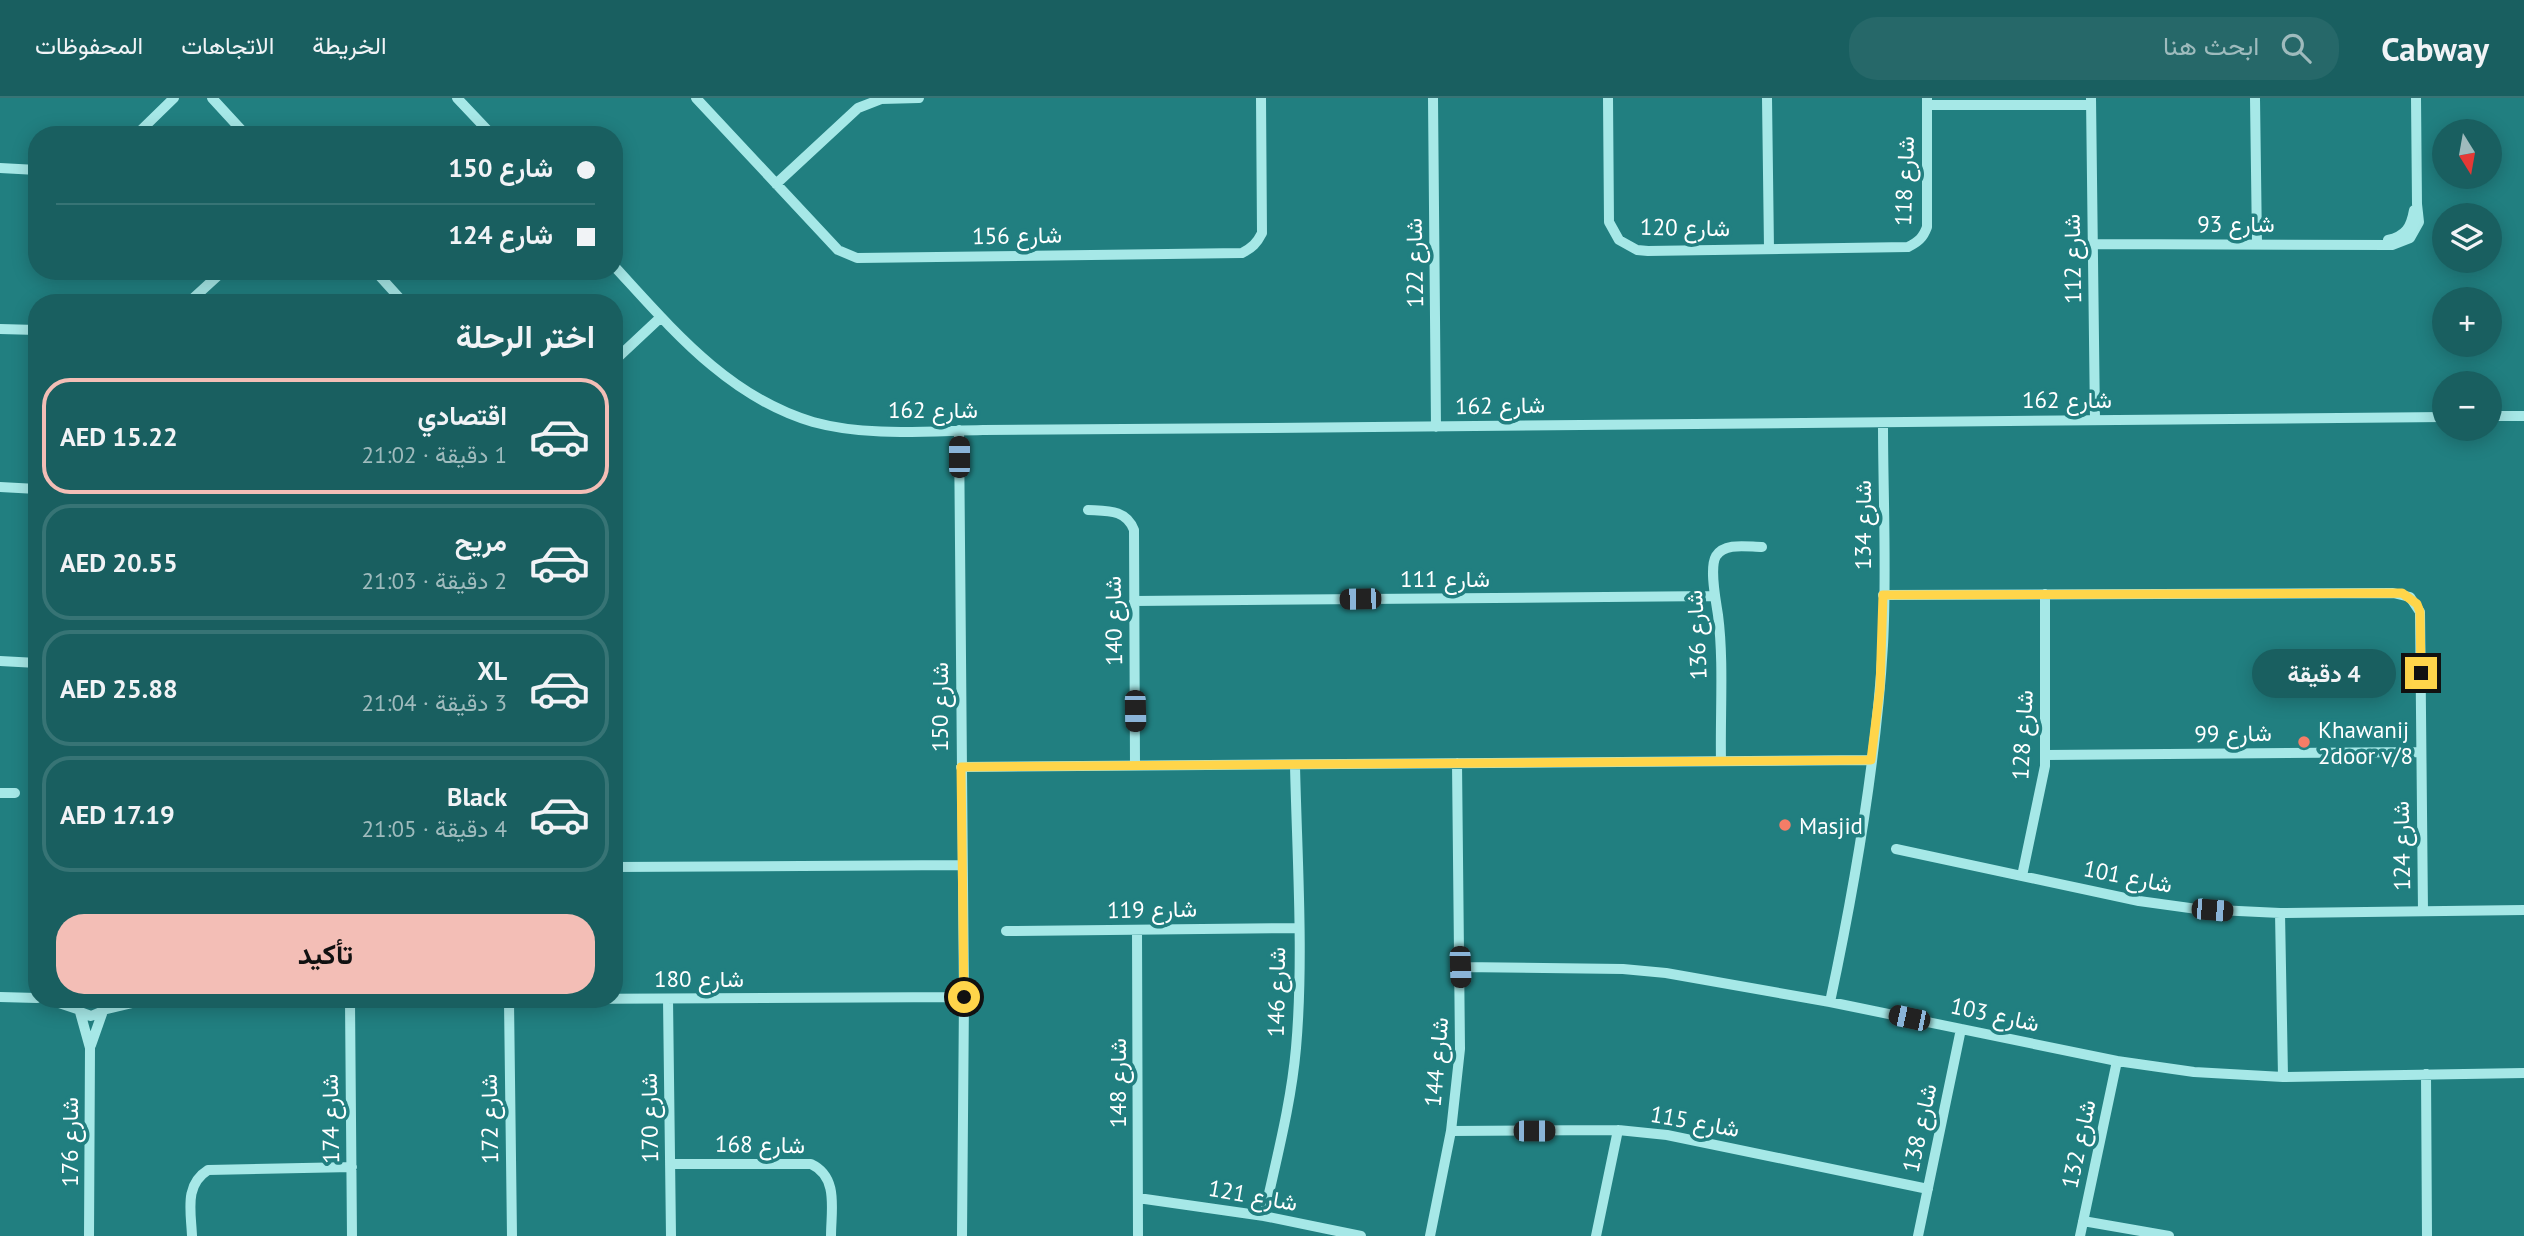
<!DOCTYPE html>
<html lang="ar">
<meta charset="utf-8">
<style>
body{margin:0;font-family:"PT Sans",Vazirmatn,sans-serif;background:#266869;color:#f1f3f6;direction:rtl;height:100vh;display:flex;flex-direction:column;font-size:26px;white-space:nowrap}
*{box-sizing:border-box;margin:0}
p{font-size:23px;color:#9fbbbd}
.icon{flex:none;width:38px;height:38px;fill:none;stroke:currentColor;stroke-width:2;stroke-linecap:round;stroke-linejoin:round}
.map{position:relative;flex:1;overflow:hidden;direction:ltr}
.details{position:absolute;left:28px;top:196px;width:595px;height:714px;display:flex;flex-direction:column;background:#195f60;border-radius:28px;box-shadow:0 4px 18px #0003;direction:rtl}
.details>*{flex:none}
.hud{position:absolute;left:28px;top:28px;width:595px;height:154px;border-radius:28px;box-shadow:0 4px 18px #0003;direction:rtl;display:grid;align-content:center;height:154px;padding:0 28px;background:#195f60}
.needle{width:46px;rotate:169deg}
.fabs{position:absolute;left:2432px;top:21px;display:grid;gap:14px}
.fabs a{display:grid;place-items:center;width:70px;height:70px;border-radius:50%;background:#195f60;box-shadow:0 4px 18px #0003;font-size:35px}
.end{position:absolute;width:32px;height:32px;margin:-16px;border:9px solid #ffd54a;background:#111;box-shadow:0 0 0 4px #111}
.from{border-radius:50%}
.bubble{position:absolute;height:49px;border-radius:24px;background:#195f60;box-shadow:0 4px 18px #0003;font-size:23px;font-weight:700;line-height:49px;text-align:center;direction:rtl}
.car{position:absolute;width:21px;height:42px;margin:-21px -10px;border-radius:9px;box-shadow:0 0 5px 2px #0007;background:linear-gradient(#222 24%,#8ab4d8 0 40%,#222 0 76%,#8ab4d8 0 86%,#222 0)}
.hud b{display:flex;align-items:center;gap:24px;height:66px;font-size:26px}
.hud b+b{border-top:2px solid #377475}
.hud i{width:18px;height:18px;background:#f1f3f6}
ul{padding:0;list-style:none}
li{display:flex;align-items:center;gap:21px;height:116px;margin:0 14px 10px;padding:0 14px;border:4px solid #377475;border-radius:28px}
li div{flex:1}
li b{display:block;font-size:26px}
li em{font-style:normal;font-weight:700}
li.on{border-color:#f3beb6}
li>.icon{width:63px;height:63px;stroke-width:1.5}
h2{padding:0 28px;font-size:32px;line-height:84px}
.cta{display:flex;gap:14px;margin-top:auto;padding:14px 28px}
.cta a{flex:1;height:80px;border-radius:28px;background:#f3beb6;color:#111;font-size:28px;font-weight:700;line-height:80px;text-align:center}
header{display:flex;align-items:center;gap:42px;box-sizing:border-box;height:98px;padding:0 35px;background:#195f60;border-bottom:2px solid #377475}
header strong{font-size:33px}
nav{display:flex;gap:38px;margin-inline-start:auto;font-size:24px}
.search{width:490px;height:63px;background:#266869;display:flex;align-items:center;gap:18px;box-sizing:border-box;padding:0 24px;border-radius:28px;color:#9fbbbd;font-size:26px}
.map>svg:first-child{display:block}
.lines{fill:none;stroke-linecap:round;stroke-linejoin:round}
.minor{stroke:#a6e8e7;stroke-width:10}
.route{stroke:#ffd54a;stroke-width:9}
.poi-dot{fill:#f57d67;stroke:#217f80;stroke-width:2.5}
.labels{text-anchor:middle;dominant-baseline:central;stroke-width:7;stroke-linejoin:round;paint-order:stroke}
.street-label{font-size:23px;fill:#fff;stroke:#217f80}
.poi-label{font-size:23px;fill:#fff;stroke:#217f80;text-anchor:start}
</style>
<header>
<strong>Cabway</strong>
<div class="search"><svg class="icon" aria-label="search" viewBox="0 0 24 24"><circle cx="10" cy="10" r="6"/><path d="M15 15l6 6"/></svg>ابحث هنا</div>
<nav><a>الخريطة</a><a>الاتجاهات</a><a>المحفوظات</a></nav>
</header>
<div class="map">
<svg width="2524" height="1138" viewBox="0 0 2524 1138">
<rect width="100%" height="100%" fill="#217f80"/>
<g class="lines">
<path class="minor" d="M212 0 246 37
M457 0 492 37
M696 0 838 152 857 160 1242 155C1252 150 1257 145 1262 135L1261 0
M1433 0 1436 329
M1608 0 1609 124 1619 142 1637 152 1648 153 1908 149C1918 144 1923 140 1927 129V0
M1767 0 1769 151
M2091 0 2095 322
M2255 0 2257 146
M1927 7H2091
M136 37 174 0
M0 70 37 72
M776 86 858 10 881 1 919 0
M2388 142C2406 138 2411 129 2414 112
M2093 146 2392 147 2410 140 2419 124 2417 106 2416 0
M614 168C672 231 728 299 813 324 867 339 927 333 983 332 1078 332 1173 331 1268 330 1660 328 2052 323 2445 319
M375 173 404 205
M188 205 223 173
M0 231 37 232
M614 263 661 219
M2490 318H2524
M959 332 964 899 962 1138
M0 389 37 391
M1088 412C1107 413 1126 411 1134 432L1135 668
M1883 497 2393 495 2410 499 2420 514 2423 813
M1134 503 1715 498
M0 563 37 565
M2046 657 2421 654
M1721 663C1720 616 1724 563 1718 517 1716 503 1709 470 1716 458 1725 444 1748 449 1762 449
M961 669 1871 662
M0 695H15
M1896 751 2139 803 2197 811 2280 815 2524 812
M614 769 962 767
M2022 778 2045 668V496
M2280 815 2283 979
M1137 832 1138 1138
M1006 833 1298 830
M1460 869 1623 871 1666 875 1830 904 2117 963 2194 974 2283 979 2524 975
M0 899 37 900
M47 901 77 911
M74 901 80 914 91 918 103 913 108 901
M668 901 671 1138
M350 903 352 1138
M509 903 512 1138
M1830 904C1855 787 1876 667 1883 547 1887 474 1883 398 1883 325
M103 912 141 903 964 899
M80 914 90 950 89 1138
M91 947 103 913
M2426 976 2427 1138
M1451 1033 1618 1032 1667 1037 1928 1091
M670 1066H811C839 1079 831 1112 831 1138
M1138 1100 1264 1118 1361 1138
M1264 1118C1276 1062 1291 1007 1296 950 1304 859 1297 759 1295 667
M2083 1123 2169 1138
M192 1138C191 1113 184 1087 208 1072L352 1069
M1430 1138 1451 1033 1460 951 1457 665
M1596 1138 1618 1032
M1918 1138 1961 931
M2080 1138 2117 963"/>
</g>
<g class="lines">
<path class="route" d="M964 899 961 669 1871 662 1880 590 1883 497 2402 495 2417 506 2420 514 2421 575"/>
</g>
<g class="poi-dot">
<circle cx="2304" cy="644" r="7"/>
<circle cx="1785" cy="727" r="7"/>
</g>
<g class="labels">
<g class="street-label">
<text transform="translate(1904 83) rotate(-88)">شارع 118</text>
<text x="2236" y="125">شارع 93</text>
<text transform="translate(1685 129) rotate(1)">شارع 120</text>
<text transform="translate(1017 137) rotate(-1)">شارع 156</text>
<text transform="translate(2072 161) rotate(-91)">شارع 112</text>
<text transform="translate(1414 165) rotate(-91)">شارع 122</text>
<text x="2067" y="301">شارع 162</text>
<text transform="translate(1500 307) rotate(-1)">شارع 162</text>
<text x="933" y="311">شارع 162</text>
<text transform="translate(1862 427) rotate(-90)">شارع 134</text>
<text x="1445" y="480">شارع 111</text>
<text transform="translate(1113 523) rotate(-91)">شارع 140</text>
<text transform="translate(1696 537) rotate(-93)">شارع 136</text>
<text transform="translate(939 609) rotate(-90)">شارع 150</text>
<text transform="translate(2233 635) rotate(-1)">شارع 99</text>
<text transform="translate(2022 637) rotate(-87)">شارع 128</text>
<text transform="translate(2401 748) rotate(-91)">شارع 124</text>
<text transform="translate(2128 778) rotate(11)">شارع 101</text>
<text transform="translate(1152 811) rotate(-1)">شارع 119</text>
<text x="699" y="880">شارع 180</text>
<text transform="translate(1276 894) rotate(-89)">شارع 146</text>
<text transform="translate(1995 916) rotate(12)">شارع 103</text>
<text transform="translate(1436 964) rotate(-85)">شارع 144</text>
<text transform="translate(1117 985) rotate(-90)">شارع 148</text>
<text transform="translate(649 1020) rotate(-91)">شارع 170</text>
<text transform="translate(330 1021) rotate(-91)">شارع 174</text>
<text transform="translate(489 1021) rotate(-91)">شارع 172</text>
<text transform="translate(1695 1023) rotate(10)">شارع 115</text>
<text transform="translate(1919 1030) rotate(-78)">شارع 138</text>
<text transform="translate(69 1044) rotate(-90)">شارع 176</text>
<text transform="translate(760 1046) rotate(1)">شارع 168</text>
<text transform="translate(2078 1046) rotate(-78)">شارع 132</text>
<text transform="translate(1253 1097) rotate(10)">شارع 121</text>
</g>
<g class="poi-label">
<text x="2318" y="631">Khawanij<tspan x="2318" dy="26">2door v/8</tspan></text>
<text x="1799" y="727">Masjid</text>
</g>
</g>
</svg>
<div class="fabs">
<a><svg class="needle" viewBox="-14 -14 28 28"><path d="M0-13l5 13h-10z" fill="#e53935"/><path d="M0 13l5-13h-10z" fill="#9fbbbd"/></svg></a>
<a><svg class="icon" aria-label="layers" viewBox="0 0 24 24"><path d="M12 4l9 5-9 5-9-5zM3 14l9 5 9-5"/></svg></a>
<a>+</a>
<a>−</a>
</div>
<i class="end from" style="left:964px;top:899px"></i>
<i class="end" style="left:2421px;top:575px"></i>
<div class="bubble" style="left:2252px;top:551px;width:144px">4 دقيقة</div>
<i class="car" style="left:959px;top:359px;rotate:0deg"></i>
<i class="car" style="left:1360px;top:501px;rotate:269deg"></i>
<i class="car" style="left:1135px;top:613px;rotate:179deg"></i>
<i class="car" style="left:2212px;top:812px;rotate:95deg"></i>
<i class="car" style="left:1460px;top:869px;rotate:178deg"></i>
<i class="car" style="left:1909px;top:920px;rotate:282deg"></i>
<i class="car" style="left:1534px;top:1033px;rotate:90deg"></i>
<div class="hud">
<b><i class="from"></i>شارع 150</b>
<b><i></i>شارع 124</b>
</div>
<section class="details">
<h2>اختر الرحلة</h2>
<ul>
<li class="on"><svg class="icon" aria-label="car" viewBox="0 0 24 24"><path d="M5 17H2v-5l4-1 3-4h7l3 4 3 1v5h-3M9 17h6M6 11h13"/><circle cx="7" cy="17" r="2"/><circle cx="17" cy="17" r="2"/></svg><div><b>اقتصادي</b><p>1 دقيقة · 21:02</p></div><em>AED 15.22</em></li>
<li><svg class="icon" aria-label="car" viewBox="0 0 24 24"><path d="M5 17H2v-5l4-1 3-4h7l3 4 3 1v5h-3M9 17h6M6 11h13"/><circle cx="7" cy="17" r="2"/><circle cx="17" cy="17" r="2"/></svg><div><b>مريح</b><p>2 دقيقة · 21:03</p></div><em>AED 20.55</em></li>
<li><svg class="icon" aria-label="car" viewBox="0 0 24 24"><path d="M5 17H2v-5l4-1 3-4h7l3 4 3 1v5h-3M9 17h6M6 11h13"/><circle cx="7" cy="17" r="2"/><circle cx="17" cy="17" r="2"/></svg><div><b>XL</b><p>3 دقيقة · 21:04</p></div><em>AED 25.88</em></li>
<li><svg class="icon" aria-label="car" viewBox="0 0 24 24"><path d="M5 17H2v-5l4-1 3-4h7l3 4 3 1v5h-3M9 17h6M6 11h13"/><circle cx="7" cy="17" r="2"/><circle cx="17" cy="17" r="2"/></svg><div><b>Black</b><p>4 دقيقة · 21:05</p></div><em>AED 17.19</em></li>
</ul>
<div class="cta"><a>تأكيد</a></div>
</section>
</div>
